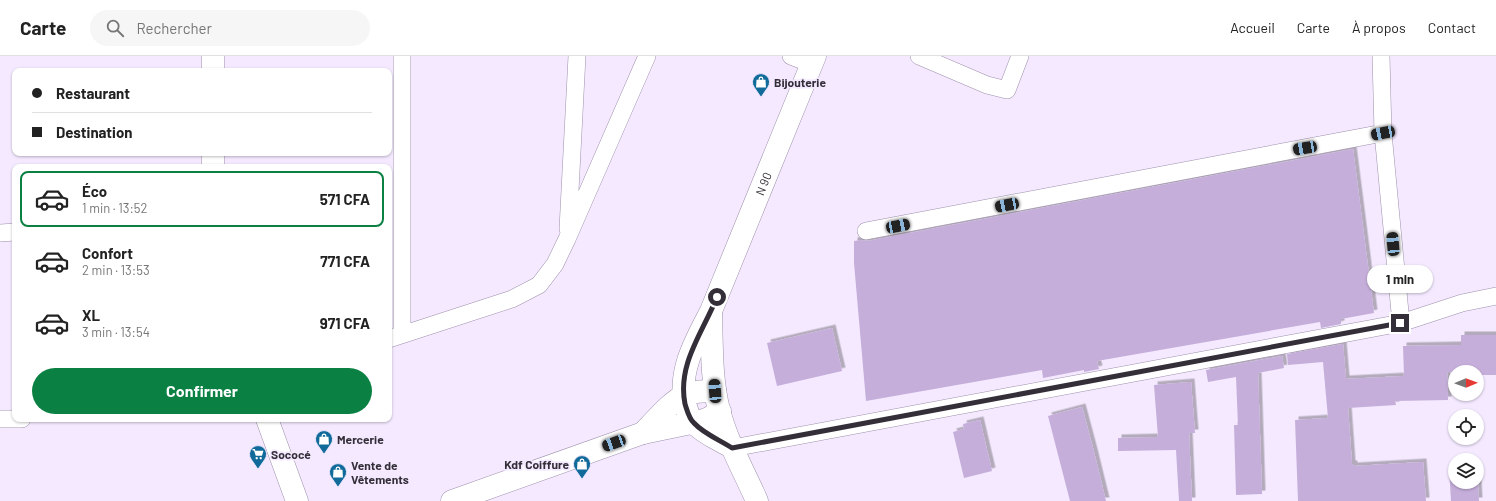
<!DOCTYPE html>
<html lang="fr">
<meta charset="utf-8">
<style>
body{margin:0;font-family:Barlow,sans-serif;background:#f6f6f6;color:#222;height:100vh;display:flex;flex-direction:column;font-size:15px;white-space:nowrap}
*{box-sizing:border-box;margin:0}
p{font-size:13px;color:#767676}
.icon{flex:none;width:22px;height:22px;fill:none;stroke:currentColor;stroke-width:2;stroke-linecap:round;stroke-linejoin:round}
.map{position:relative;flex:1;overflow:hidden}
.drawer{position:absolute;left:12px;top:108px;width:380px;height:258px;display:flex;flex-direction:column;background:#fff;border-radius:8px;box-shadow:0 1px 3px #0004}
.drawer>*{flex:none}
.guide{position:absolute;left:12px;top:12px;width:380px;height:88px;border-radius:8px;box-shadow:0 1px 3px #0004;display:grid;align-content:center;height:88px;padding:0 20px;background:#fff}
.needle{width:26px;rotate:89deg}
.tools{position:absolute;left:1448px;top:309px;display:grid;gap:8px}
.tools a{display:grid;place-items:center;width:36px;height:36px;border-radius:50%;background:#fff;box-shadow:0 1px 3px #0004;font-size:20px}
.end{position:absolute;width:18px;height:18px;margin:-9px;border:5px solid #332e38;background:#fff;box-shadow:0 0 0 2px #fff}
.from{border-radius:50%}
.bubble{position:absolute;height:28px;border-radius:14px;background:#fff;box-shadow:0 1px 3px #0004;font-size:13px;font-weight:700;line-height:28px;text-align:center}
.car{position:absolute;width:12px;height:24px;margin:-12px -6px;border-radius:5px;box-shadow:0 0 3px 1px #0007;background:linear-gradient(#222 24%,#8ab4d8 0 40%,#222 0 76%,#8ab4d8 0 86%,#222 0)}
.guide b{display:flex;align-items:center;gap:14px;height:38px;font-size:15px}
.guide b+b{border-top:1px solid #e0e0e0}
.guide i{width:10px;height:10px;background:#222}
ul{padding:7px 0 0;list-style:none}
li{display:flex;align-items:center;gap:12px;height:56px;margin:0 8px 6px;padding:0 12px;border:2px solid transparent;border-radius:8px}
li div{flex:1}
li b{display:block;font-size:15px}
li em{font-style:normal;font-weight:700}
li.on{border-color:#0b8043}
li>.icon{width:36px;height:36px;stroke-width:1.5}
.action{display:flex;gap:8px;margin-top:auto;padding:8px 20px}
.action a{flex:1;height:46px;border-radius:24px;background:#0b8043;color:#fff;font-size:16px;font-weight:700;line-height:46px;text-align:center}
header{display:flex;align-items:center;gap:24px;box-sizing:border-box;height:56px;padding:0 20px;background:#fff;border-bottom:1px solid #e0e0e0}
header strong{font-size:19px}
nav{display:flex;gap:22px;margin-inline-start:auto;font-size:14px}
.search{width:280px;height:36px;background:#f6f6f6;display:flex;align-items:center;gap:10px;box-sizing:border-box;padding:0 14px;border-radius:22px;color:#767676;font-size:15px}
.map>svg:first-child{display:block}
.building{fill:#c6aedb;filter:url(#shadow)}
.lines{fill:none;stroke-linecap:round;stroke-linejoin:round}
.minor-casing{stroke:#9e91ab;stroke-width:18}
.tertiary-casing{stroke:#9e91ab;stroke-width:23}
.minor{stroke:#fff;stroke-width:17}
.tertiary{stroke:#fff;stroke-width:22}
.route{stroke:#332e38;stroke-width:5}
.labels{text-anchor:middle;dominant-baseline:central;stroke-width:3.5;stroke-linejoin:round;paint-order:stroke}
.poi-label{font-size:12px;font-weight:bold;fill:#332e38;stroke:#f4e9ff;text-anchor:start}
.street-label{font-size:12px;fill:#332e38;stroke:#f4e9ff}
</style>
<header>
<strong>Carte</strong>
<div class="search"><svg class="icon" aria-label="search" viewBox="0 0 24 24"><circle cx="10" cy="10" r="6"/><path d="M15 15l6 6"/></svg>Rechercher</div>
<nav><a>Accueil</a><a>Carte</a><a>À propos</a><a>Contact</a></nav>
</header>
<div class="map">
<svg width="1496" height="445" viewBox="0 0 1496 445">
<defs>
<filter id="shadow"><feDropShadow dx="3.5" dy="-3.5" stdDeviation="0" flood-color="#0004"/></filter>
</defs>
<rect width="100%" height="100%" fill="#f4e9ff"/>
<path class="building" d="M1353 93 1374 257 1341 263V268L1321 272 1320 266 1097 305 1099 313 1084 316V314L1043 322 1042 314 866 345 854 207V185L861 184 868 185Z
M832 272 842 315 777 330 767 287Z
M1461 279H1496V319H1477V316H1447L1448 344 1395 345 1396 349 1348 352 1352 408H1354V410L1423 406 1426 445H1298L1295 364 1328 362 1323 306 1288 309 1287 298 1343 288 1346 323 1404 320 1403 290 1461 289Z
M1282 300 1284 312 1258 317 1262 438 1236 439 1234 369H1238L1236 321 1208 326 1206 314Z
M1191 326 1195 377H1189L1192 445H1179L1176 394 1118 395V382L1158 381 1154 329Z
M1082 351 1094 396 1106 445H1070L1048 360Z
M980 364 992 415 964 422 953 376 964 373 963 368Z
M1477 410 1479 445H1451L1449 411H1455V426H1477Z"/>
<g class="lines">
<g class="minor-casing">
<path id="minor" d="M791 0 812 8
M919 0 987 29 1007 34 1020 0
M1381 0 1383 77 1401 267
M568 173 577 0
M866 175 1383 77
M0 177 15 176
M402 278V0
M389 283 512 243 539 229 555 208 567 183 647 0
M0 363H22
M733 392 1401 267 1462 247 1496 240"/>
</g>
<g class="tertiary-casing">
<g id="tertiary">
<path d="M213 0V15"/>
<path d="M213 97V111"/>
<path d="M711 256C712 288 711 323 719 354 727 386 744 415 757 445"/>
<path d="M267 363 297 445"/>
<path d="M643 377C654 366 671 345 685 339 694 335 705 335 715 335"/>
<path id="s1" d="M733 392C720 384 704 378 694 367 689 362 687 354 685 348 678 314 696 284 711 255L815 0"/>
<path d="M452 445 643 377 701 365 709 362 720 355"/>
</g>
</g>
<use href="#minor" class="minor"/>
<use href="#tertiary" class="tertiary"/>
</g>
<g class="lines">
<path class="route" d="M717 241C703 276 677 308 685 348 687 354 689 363 694 367 704 378 720 384 732 392L1400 267"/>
</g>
<defs>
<g id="shop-pin" transform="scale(0.9)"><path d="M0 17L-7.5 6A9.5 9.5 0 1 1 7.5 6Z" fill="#106a9a" stroke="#f4e9ff"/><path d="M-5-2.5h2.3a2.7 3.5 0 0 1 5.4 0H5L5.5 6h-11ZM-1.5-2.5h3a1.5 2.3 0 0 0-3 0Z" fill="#fff"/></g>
<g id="supermarket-pin" transform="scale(0.9)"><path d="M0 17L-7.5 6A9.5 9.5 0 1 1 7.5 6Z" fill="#106a9a" stroke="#f4e9ff"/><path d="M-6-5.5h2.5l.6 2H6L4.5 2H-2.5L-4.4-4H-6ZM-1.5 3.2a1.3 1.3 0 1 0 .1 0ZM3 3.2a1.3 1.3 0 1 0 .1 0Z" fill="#fff"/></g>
</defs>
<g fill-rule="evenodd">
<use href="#shop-pin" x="761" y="26"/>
<use href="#shop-pin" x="324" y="383"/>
<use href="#supermarket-pin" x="258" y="398"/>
<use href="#shop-pin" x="582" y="408"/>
<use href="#shop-pin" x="338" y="416"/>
</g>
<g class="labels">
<g class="poi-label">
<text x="774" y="26">Bijouterie</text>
<text x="337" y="383">Mercerie</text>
<text x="271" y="398">Sococé</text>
<text x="569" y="408" text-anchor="end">Kdf Coiffure</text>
<text x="351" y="409">Vente de<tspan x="351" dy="14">Vêtements</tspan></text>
</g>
<g class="street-label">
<text stroke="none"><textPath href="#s1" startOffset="304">N 90</textPath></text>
</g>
</g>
</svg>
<div class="tools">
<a><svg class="needle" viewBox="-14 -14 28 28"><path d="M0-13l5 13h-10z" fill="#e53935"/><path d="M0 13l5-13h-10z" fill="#767676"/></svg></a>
<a><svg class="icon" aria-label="locate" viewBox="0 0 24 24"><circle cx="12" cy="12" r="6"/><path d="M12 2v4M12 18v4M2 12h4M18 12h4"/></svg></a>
<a><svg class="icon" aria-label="layers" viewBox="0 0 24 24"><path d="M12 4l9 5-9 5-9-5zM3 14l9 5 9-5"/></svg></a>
</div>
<i class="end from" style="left:717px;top:241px"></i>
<i class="end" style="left:1400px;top:267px"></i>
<div class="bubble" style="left:1367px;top:209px;width:66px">1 min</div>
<i class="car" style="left:1383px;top:77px;rotate:259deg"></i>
<i class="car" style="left:1305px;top:92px;rotate:260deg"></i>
<i class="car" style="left:1007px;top:149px;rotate:259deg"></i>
<i class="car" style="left:898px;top:170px;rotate:79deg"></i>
<i class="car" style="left:1393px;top:188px;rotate:355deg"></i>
<i class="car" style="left:715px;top:335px;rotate:356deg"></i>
<i class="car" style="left:614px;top:387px;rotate:250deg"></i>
<div class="guide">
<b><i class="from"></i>Restaurant</b>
<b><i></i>Destination</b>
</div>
<section class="drawer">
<ul>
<li class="on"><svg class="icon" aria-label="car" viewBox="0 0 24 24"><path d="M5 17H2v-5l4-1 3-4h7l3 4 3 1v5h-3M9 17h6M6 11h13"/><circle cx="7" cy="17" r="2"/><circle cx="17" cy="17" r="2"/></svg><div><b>Éco</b><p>1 min · 13:52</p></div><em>571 CFA</em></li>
<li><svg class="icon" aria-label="car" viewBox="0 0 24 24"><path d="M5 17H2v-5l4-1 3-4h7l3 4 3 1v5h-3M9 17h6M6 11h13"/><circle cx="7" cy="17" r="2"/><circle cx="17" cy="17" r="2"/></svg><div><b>Confort</b><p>2 min · 13:53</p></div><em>771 CFA</em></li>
<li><svg class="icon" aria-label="car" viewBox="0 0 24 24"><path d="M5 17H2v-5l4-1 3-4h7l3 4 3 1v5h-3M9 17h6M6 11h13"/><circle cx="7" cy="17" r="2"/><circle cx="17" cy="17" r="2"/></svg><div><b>XL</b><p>3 min · 13:54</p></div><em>971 CFA</em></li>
</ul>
<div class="action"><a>Confirmer</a></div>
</section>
</div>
